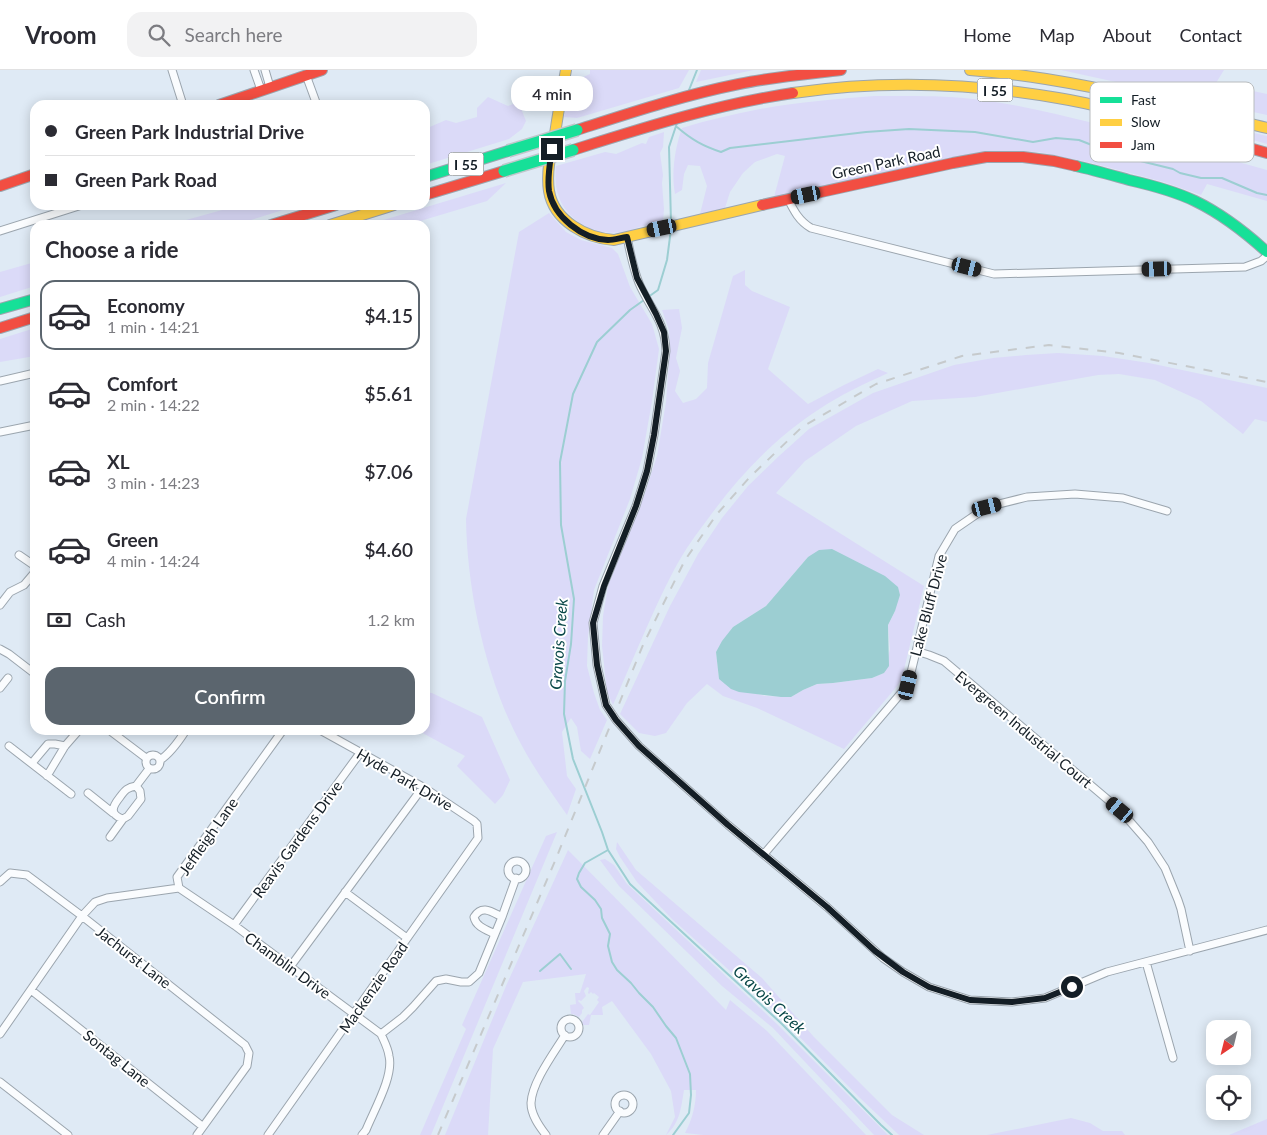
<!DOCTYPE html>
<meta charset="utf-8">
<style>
body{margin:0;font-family:Lato,sans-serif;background:#f2f2f3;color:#2b2b33;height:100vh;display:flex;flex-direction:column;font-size:19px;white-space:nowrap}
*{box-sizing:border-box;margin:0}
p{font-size:16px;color:#7c7c81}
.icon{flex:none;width:28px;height:28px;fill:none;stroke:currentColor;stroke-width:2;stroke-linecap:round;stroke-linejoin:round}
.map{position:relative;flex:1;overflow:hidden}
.sheet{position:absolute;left:30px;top:150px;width:400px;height:515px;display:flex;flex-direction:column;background:#fff;border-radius:15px;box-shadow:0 2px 12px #0003}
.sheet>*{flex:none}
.hud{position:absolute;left:30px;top:30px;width:400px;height:110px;border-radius:15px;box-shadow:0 2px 12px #0003;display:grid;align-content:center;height:110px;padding:0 15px;background:#fff}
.needle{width:32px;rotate:215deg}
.controls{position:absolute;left:1206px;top:950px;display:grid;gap:10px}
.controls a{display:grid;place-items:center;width:45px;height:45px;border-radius:10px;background:#fff;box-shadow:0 2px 12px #0003;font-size:25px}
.end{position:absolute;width:22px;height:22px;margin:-11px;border:6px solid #141e26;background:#fff;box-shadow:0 0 0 2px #fff}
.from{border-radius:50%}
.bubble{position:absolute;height:35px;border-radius:15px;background:#fff;box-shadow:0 2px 12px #0003;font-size:16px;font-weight:600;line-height:35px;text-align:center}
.car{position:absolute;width:15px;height:30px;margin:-15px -8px;border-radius:6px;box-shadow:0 0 4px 1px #0007;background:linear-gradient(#222 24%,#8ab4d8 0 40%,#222 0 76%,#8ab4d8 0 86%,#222 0)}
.hud b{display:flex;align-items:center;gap:18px;height:48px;font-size:19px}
.hud b+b{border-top:1px solid #e1e1e2}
.hud i{width:12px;height:12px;background:#2b2b33}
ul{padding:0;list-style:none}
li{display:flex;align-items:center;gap:15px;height:70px;margin:0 10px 8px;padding:0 5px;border:2px solid transparent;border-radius:15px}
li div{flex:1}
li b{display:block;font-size:19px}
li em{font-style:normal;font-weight:600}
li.current{border-color:#5b656e}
li>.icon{width:45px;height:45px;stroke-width:1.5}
h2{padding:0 15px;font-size:22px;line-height:60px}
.pay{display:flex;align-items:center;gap:12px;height:55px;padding:0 15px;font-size:19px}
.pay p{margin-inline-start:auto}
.cta{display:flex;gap:10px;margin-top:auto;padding:10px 15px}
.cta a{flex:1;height:58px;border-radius:15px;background:#5b656e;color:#fff;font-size:20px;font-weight:600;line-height:58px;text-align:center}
header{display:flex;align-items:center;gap:30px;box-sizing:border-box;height:70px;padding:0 25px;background:#fff;border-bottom:1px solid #e1e1e2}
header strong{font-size:24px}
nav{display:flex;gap:28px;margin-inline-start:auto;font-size:18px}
.search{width:350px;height:45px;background:#f2f2f3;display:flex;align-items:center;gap:12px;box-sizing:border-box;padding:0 18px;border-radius:15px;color:#7c7c81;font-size:19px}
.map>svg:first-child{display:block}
.green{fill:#dbdaf8;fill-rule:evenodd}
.water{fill:#9cced2}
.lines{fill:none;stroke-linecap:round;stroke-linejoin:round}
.stream{stroke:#9cced2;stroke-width:2}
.street-casing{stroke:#9ba5ae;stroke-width:9}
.fast-casing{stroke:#9ba5ae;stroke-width:12}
.slow-casing{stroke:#9ba5ae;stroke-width:12}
.jam-casing{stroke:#9ba5ae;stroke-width:12}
.street{stroke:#fafcfe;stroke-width:7}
.fast{stroke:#16e098;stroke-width:10}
.slow{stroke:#ffcf43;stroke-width:10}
.jam{stroke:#f24e42;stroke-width:10}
.rail{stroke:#c6cacc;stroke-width:2;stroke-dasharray:9 9;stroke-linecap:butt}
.fast-bridge-casing{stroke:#c0c6cb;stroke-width:14;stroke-linecap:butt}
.fast-bridge{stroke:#16e098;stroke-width:11}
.route{stroke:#141e26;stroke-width:6}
.labels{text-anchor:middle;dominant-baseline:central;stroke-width:4;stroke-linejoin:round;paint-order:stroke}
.shield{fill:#fff;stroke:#5a6267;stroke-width:1}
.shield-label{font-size:14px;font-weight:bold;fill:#141e26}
.street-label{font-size:15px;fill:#141e26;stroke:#fff}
.water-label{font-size:16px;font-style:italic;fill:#094748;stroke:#fff}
.key{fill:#fff;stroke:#b8bcbe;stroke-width:1}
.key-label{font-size:14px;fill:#141e26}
</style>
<header>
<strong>Vroom</strong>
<div class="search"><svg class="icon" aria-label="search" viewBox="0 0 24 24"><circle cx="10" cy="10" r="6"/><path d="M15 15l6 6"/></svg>Search here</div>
<nav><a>Home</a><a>Map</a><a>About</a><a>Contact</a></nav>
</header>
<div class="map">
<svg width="1267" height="1065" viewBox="0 0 1267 1065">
<rect width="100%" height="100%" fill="#dfeaf5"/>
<path class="green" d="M590 0H689L679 18 577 48 564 47 573 7 581 8 590 4Z
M701 0H754L696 12Z
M1061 0H1224L1216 13 1267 24V45Z
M875 26C911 26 947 25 982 30 1021 35 1059 45 1098 54 1154 69 1211 84 1267 100V131L1207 114 1201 125 1164 112 1092 93 1038 82 1014 81 979 82 774 127 785 86 777 84 755 92 743 103 730 122 725 138 700 144 707 116 700 96 688 95 684 104 682 120 675 124C671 103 675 78 682 58 708 50 734 44 760 39 798 32 837 29 875 26Z
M488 27 508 36 525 29 522 41 526 51 522 59 509 69 425 95V59L446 50 456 53 477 47V38Z
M1164 42 1267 66V74L1164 44Z
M664 62 663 77 660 83 663 105 662 113 664 139 663 152C655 154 647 155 640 157 634 159 628 161 621 162 596 166 567 151 559 127 555 117 555 106 556 96L605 82 616 84 642 73 646 74 649 67Z
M506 113 487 131 407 155H367Z
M240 135H299L235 155H168Z
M549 143 566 162 581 170 612 178 618 184 630 217 652 254 659 279 652 331 642 388 630 429 594 520 588 566 587 596 594 623 600 640 607 650 590 689 581 681 577 657 571 648 562 662 567 706 576 719 567 745C551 722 534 699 521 674 486 610 467 521 466 449L519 162Z
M35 192V216L0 227V202Z
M745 200V215L752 221 790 237 768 299 808 334 844 315 878 299 888 303C864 314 840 325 818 340 775 368 740 405 710 446 697 463 684 481 674 500 651 544 633 590 613 635L607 622 602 576 603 546 608 516 645 423 657 386 666 332 670 279 669 260 662 240 679 239 682 258 676 288 680 301 675 321 683 333 696 329 707 318 708 293 733 206Z
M35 258V286L0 292V269Z
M1058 283 1103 286 1149 293 1267 318V352L1255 349 1243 364 1201 331 1155 310 1119 304 1098 305 975 327 912 331 856 356 805 391 776 423 924 516 902 608 898 615 844 679 757 638 723 626 707 614 687 633 666 663 655 666 639 663 620 644 670 536 698 484 722 448 748 416 779 386 809 359 873 323 954 295 993 288 1026 285ZM808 487 895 541 888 555 890 579 884 603 872 608 833 613 817 614 803 620 791 627 765 626 753 623 719 609 716 582 733 557 766 536Z
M425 622 432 623 482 647 510 710 503 725 495 734 457 696 465 686 417 660H425Z
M557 762 431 1065H420L466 959 462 955 546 766Z
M617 772 636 800 762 908 814 967 892 1045 924 1065H899L860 1028 757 924 730 901 672 849 637 812 620 787 616 779Z
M568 780 726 940 730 930 767 961 866 1065H703L685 1063C692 1050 696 1035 696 1020H684C681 1038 680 1053 666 1065L675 1047 671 1021 651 984 612 931 602 937 603 945H591L589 955H583L582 952 588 944 590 945 599 932 597 930 599 927 594 923 593 924 591 922 589 924 588 923 589 918 587 917 584 921 586 926 581 931 579 930 578 931 582 935 584 938 582 940V943L579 947 573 944H571L570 935 576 934 575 923H580L586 904 523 912 493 979 488 1065H445L506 916Z
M605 789 614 795 627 814 777 954 888 1065H874L773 958 722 916 619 816 600 790Z
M1071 1048 1090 1053 1103 1061H1122L1125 1065H987Z
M1267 1049V1065H1229Z"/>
<path class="water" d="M832 479 885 506 898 517 900 525 895 541 888 555 889 596 884 603 872 608 833 613 817 614 803 620 791 627H781L739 622 731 619 719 609 716 582 722 571 733 557 766 536 808 487 819 480Z"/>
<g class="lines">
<path class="stream" d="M689 20 697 0
M677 57C692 70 703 76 721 82L730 78 866 62 909 59 975 62 1033 72 1056 68 1079 70 1120 86 1173 99 1180 103 1201 108H1222L1257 123 1267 125
M671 152 669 77 677 53
M671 159 667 190 658 220 630 240 597 272 573 324 560 392 561 455 574 529 571 574 565 611 564 644 573 689 602 762 608 780 630 814 782 954 881 1055 892 1065
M608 780 585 793 579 803 577 809 581 817 595 830 601 839 602 848 610 864 608 876 612 892 617 900 631 913 639 923 653 937 666 956 676 968 690 1004 691 1025 689 1043 673 1065
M540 901 560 884 571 899"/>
<g class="street-casing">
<path id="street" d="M172 0 183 35
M254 0 261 20
M265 0 270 17
M306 5 317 35
M788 129C794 141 799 151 811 158L994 204 1245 197 1261 191 1267 186
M0 161 82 135
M627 167C630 182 633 198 639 213 650 239 665 250 666 281L654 365 647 401 636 436 603 516 593 553 597 595 606 635 616 650 639 676 728 755 827 837 883 888 903 902 929 917 970 930 1012 932 1045 928 1107 902 1267 860
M0 311 35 303
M0 362 35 355
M19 485 35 496
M0 535 10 522 24 515 35 502
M0 579 9 584 35 604
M916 581 929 585 944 591 1120 740 1148 772 1165 798 1178 830 1181 839 1190 881
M0 618 8 608
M109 660 146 688
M9 676 71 724
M146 692a7 7 0 1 1 14 0a7 7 0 1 1-14 0Z
M160 690C171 683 179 671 186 660
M32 693 48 674H55L65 676
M47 706 65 676 79 660
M136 716C128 717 125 720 120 727 112 737 109 744 123 749L128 746 141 729 140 721 136 716 149 699
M88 723 113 743
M110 767 123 749
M764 784 908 615 939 486 955 459 987 437 1027 427 1075 424 1123 428 1167 441
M508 800a9 9 0 1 1 18 0a9 9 0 1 1-18 0Z
M0 812 10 803 27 805 82 846 245 975 249 983 247 996 197 1065
M179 818 234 855 381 964C384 971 388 978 389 986 394 1006 374 1040 366 1060L362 1065
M345 822 407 868
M234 855 360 683
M495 864C487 860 476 857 474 847 482 834 492 842 502 847
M1146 892 1173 988
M290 897 423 717
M31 920 202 1056
M561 958a9 9 0 1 1 18 0a9 9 0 1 1-18 0Z
M0 964 82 846 95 832 107 828 179 818 177 807 283 660
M381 964 403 947 413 937 436 911 446 909 461 912H469L479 903 502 847 516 808
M0 1012 68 1065
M615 1034a9 9 0 1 1 18 0a9 9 0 1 1-18 0Z
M268 1065 478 768 477 754 474 751 423 717 320 660
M546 1065C539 1056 531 1045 531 1033 532 1012 554 983 565 965
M603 1065 620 1041"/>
</g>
<g class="fast-casing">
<path id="fast" d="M1076 96C1094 100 1111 105 1129 110 1151 115 1174 121 1195 131 1222 144 1245 162 1267 182
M425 107 508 81
M0 239 35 229"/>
</g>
<g class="slow-casing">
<path id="slow" d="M566 0C562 21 558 43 555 64 551 82 546 102 549 121 554 151 586 168 614 170L762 135
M970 0C995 2 1021 5 1046 9 1121 21 1194 40 1267 58
M793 23C881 10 971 13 1058 28 1101 35 1144 48 1186 60
M330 155 394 135"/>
</g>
<g class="jam-casing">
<path id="jam" d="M219 35 322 0
M577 60C630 43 684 25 739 14 772 7 807 4 841 0
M1186 60 1267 83
M573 80C646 57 718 34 793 23
M0 116 35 104
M425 125 504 101
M762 135 953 93 986 87H1023L1054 91 1076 96
M271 155 336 135
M0 258 35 247"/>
</g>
<use href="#street" class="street"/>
<use href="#fast" class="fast"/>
<use href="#slow" class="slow"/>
<use href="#jam" class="jam"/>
<path class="rail" d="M438 1065 555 791 643 575 685 490 717 444 749 408 802 357 876 314 962 286 1049 275 1119 283 1267 312"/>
<g class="fast-bridge-casing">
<path id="fast-bridge" d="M508 81 577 60
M504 101 573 80"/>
</g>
<use href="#fast-bridge" class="fast-bridge"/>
</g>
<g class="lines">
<path class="route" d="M552 79C550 93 547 107 549 121 554 147 582 169 608 170 614 170 620 168 627 167L637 208 656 244 664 262 666 281 654 365 647 401 636 436 604 516 593 553 597 595 606 635 616 650 639 676 665 699 728 755 827 837 875 881 903 902 929 917 970 930 1012 932 1045 928 1072 917"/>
</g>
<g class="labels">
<g class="shield">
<rect x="977.5" y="8.5" width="35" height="23" rx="4"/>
<rect x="448.5" y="82.5" width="35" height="23" rx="4"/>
</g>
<g class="shield-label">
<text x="995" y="20">I 55</text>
<text x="466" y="94">I 55</text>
</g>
<g class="street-label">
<text transform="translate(886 92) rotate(-12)">Green Park Road</text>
<text transform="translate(928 535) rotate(-75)">Lake Bluff Drive</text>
<text transform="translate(1024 659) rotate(40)">Evergreen Industrial Court</text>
<text transform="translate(405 709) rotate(30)">Hyde Park Drive</text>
<text transform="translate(208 766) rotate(-55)">Jeffleigh Lane</text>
<text transform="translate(297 769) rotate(-54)">Reavis Gardens Drive</text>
<text transform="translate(134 887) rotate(38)">Jachurst Lane</text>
<text transform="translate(288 895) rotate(36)">Chamblin Drive</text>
<text transform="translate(373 917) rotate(-55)">Mackenzie Road</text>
<text transform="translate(117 988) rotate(39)">Sontag Lane</text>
</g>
<g class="water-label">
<text transform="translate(558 574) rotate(-86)">Gravois Creek</text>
<text transform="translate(770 929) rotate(43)">Gravois Creek</text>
</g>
</g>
<rect x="1090" y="12" width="164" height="80" rx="8" class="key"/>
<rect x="1100" y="27" width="22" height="6" fill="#16e098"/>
<rect x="1100" y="49" width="22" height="7" fill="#ffcf43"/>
<rect x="1100" y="72" width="22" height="6" fill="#f24e42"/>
<g class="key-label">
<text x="1131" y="35">Fast</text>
<text x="1131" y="57">Slow</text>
<text x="1131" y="80">Jam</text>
</g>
</svg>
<div class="controls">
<a><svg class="needle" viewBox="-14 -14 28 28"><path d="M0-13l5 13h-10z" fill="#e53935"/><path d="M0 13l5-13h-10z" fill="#7c7c81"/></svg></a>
<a><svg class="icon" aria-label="locate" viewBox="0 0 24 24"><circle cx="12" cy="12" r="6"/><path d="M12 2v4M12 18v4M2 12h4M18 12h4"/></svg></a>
</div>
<i class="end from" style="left:1072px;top:917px"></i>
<i class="end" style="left:552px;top:79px"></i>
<div class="bubble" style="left:511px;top:6px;width:82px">4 min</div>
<i class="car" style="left:806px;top:125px;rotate:258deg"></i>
<i class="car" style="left:662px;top:158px;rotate:258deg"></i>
<i class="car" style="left:967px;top:197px;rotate:104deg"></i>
<i class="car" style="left:1157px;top:199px;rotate:268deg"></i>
<i class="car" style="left:987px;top:437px;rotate:76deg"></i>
<i class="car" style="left:908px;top:615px;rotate:13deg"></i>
<i class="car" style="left:1120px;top:740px;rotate:310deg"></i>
<div class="hud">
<b><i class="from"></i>Green Park Industrial Drive</b>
<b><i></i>Green Park Road</b>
</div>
<section class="sheet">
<h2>Choose a ride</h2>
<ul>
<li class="current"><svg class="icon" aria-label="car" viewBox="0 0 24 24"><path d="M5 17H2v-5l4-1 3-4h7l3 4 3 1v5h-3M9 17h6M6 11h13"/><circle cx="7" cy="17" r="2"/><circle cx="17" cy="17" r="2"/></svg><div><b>Economy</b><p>1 min · 14:21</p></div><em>$4.15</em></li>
<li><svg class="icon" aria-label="car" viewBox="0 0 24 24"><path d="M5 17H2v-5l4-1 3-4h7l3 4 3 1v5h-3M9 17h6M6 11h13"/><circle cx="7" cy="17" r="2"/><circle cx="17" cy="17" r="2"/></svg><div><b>Comfort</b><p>2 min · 14:22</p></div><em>$5.61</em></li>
<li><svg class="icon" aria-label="car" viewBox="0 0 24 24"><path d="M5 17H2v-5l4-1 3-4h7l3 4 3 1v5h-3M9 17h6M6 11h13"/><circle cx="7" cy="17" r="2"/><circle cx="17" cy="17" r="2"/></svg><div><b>XL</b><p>3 min · 14:23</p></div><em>$7.06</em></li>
<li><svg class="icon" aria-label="car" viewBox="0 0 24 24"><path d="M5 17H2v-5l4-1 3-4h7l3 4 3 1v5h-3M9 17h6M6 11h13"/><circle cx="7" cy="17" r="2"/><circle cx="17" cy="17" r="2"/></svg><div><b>Green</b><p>4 min · 14:24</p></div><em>$4.60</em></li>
</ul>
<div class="pay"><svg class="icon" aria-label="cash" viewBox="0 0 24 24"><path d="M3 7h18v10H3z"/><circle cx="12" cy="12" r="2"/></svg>Cash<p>1.2 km</p></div>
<div class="cta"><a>Confirm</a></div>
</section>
</div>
